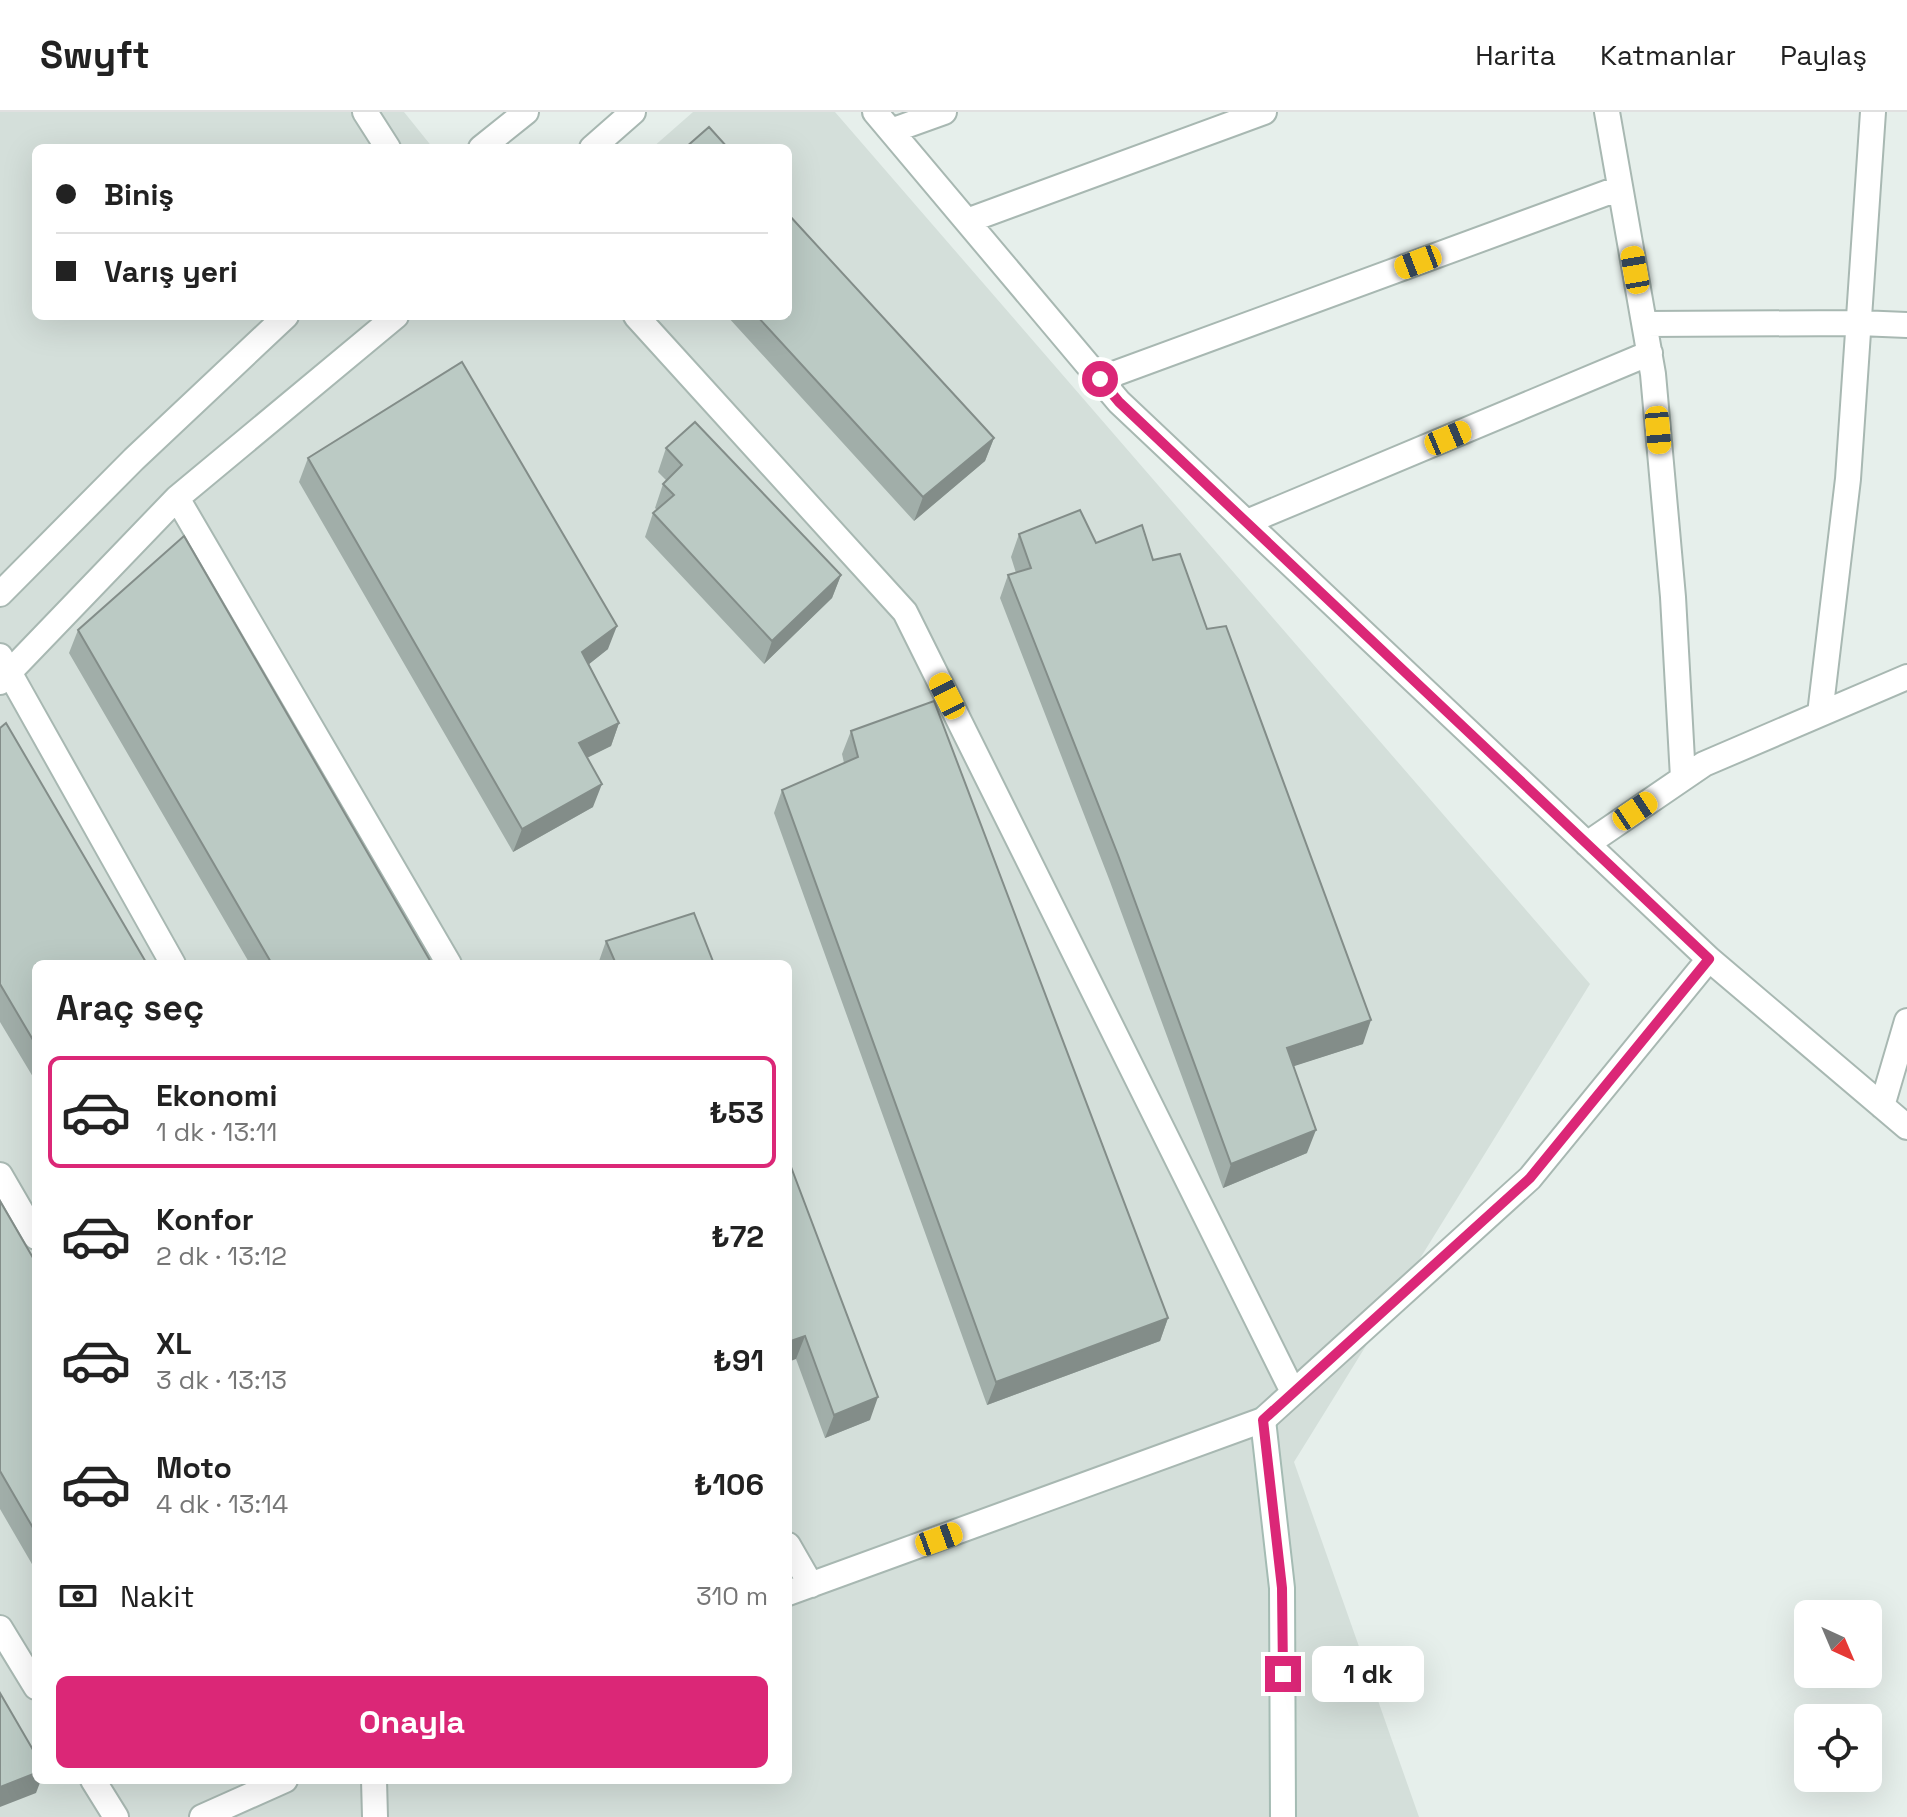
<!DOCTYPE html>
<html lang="tr">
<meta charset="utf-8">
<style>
body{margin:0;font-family:"Space Grotesk",sans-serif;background:#f6f6f6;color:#222;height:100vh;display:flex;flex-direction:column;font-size:30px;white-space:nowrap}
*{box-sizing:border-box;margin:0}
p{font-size:26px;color:#767676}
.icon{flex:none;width:44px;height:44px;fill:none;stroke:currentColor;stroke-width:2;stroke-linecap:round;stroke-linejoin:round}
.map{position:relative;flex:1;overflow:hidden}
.drawer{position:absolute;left:32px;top:848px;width:760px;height:824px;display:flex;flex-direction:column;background:#fff;border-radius:12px;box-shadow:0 8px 32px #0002}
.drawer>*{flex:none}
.banner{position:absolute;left:32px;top:32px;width:760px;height:176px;border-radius:12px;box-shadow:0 8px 32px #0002;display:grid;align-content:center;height:176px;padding:0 24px;background:#fff}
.needle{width:52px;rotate:136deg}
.controls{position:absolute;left:1794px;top:1488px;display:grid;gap:16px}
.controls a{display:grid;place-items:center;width:88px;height:88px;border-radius:12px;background:#fff;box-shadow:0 8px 32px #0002;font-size:40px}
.end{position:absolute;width:36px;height:36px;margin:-18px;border:10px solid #db2777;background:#fff;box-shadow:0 0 0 4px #fff}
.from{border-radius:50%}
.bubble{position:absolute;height:56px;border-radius:12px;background:#fff;box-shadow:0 8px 32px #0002;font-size:26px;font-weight:700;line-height:56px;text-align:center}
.car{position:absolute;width:24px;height:48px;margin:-24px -12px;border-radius:10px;box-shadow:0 0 6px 2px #0007;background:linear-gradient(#f5c518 24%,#345 0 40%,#f5c518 0 76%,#345 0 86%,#f5c518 0)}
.banner b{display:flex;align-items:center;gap:28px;height:76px;font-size:30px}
.banner b+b{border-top:2px solid #e0e0e0}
.banner i{width:20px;height:20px;background:#222}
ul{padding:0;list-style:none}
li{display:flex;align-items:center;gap:24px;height:112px;margin:0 16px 12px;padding:0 8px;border:4px solid transparent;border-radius:12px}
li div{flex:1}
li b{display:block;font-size:30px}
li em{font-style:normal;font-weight:700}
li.on{border-color:#db2777}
li>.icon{width:72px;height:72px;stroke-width:1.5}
h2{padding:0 24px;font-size:36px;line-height:96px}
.pay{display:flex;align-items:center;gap:20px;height:88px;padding:0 24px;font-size:30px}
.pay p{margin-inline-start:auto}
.primary-button{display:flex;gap:16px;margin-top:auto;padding:16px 24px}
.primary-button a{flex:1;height:92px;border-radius:12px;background:#db2777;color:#fff;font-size:32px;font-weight:700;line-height:92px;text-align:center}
header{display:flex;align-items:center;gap:48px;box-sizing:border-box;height:112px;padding:0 40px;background:#fff;border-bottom:2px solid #e0e0e0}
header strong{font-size:38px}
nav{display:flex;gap:44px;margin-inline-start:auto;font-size:28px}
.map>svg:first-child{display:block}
.built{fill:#d4dfda;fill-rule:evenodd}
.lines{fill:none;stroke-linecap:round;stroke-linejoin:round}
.street-casing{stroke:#a8b8b2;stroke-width:28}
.secondary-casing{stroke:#a4bbb3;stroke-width:28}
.street{stroke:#fff;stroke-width:24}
.secondary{stroke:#fff;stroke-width:24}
.wall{fill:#a1aea9}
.shaded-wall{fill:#838d89}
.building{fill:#bbcac4;stroke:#838d89;stroke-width:2}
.route{stroke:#db2777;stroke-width:10}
</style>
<header>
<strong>Swyft</strong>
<nav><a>Harita</a><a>Katmanlar</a><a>Paylaş</a></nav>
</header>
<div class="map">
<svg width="1907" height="1705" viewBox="0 0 1907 1705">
<rect width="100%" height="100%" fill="#e6efeb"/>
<path class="built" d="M0 0H404L433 36H36V204H788V36H652L693 0H835L1590 872 1294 1350 1419 1705H0ZM36 852H788V1668H36Z"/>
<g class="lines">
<g class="street-casing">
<path id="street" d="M365 0 388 36
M875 0 1119 290 1709 847 1907 1015
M1607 0 1653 262 1673 485 1683 666
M891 19 944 0
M481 36 526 0
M592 36 633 0
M967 109 1264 0
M636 204 905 500 1293 1280
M1645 212 1859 211 1907 213
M1100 267 1620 76
M177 386 449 852
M1247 410 1650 241
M0 482 134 347 286 204
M0 544 173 852
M0 570 177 386 396 204
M1820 602 1848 367 1873 0
M1587 732 1704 652 1907 565
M1882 994 1907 909
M0 1063 36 1125
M788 1433 811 1473
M788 1481 1263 1308 1530 1066 1709 847
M0 1516 36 1575
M93 1668 116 1705
M374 1668 375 1705
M202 1705 285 1668"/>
</g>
<g class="secondary-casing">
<path id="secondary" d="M1263 1308 1282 1476 1283 1705"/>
</g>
<use href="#street" class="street"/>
<use href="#secondary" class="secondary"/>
</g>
<path class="wall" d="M727 204H788L994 326 985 349 914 409Z
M666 336 841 463 832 486 764 552 645 425 653 401 657 398 655 396 663 372 667 369 658 360Z
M308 346 608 537 589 552 619 611 611 634 587 646 593 695 513 740 299 370Z
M1019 422 1096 431 1153 448 1207 517 1363 932 1293 954 1307 1041 1223 1076 1109 767 1000 486 1008 463 1016 461 1011 445Z
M78 518 432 852H250L69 541Z
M0 616 36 852V970L0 910Z
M851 619 1168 1206 1160 1229 987 1293 774 701 782 678 844 651 842 642Z
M606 829 714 852H598Z
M788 1047 870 1308 825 1326 796 1247Z
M0 1089 36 1151V1459L0 1397Z"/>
<path class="shaded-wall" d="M994 326 985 349 914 409 923 385Z
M841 463 832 486 764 552 772 529Z
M617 514 608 537 574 564 582 540Z
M619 611 611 634 570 654 579 631Z
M602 672 593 695 513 740 522 717Z
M1371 908 1363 932 1279 959 1287 936Z
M1316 1018 1307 1041 1223 1076 1231 1052Z
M1168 1206 1160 1229 987 1293 996 1270Z
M805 1224 796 1247 788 1250V1230Z
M878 1285 870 1308 825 1326 834 1303Z
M36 1661V1668H41L36 1681 0 1695V1675Z"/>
<path class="building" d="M709 15 728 36H685Z
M788 102 994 326 923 385 757 204H788Z
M462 250 617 514 582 540 619 611 579 631 602 672 522 717 308 346Z
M695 310 841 463 772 529 653 401 674 383 663 372 682 353 666 336Z
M1080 398 1096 431 1142 413 1153 448 1180 442 1207 517 1226 514 1371 908 1287 936 1316 1018 1231 1052 1118 743 1008 463 1031 456 1019 422Z
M184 424 432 852H272L78 518Z
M934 589 1168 1206 996 1270 782 678 858 645 851 619Z
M6 611 147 852H36V933L0 872V616Z
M694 801 714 852H616L606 829Z
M788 1047 878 1285 834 1303 805 1224 788 1230Z
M0 1089 36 1151V1421L0 1359Z
M0 1581 36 1643V1661L0 1675Z"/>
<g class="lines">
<path class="route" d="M1100 267 1119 290 1709 847 1530 1066 1263 1308 1282 1476 1283 1562"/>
</g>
</svg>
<div class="controls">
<a><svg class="needle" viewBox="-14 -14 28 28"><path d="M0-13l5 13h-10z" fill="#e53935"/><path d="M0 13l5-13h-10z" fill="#767676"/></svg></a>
<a><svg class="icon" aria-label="locate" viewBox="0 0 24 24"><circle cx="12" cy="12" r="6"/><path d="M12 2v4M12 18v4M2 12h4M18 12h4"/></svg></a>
</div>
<i class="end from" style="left:1100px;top:267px"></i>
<i class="end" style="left:1283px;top:1562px"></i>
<div class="bubble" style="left:1312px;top:1534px;width:112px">1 dk</div>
<i class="car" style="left:1418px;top:150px;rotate:249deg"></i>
<i class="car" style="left:1635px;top:158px;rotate:350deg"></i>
<i class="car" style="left:1658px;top:318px;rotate:175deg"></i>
<i class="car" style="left:1448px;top:326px;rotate:67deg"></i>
<i class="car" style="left:947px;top:584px;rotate:333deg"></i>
<i class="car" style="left:1635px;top:699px;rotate:56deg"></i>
<i class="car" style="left:939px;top:1427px;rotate:70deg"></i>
<div class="banner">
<b><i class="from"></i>Biniş</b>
<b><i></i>Varış yeri</b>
</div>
<section class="drawer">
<h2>Araç seç</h2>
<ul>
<li class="on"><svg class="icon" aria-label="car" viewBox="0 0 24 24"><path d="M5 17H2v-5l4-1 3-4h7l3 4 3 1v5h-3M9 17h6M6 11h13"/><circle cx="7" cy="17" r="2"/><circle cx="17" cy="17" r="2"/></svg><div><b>Ekonomi</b><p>1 dk · 13:11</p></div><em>₺53</em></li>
<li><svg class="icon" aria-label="car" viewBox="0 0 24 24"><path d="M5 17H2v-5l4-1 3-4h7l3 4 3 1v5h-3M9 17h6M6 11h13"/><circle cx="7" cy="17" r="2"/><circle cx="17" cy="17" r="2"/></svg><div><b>Konfor</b><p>2 dk · 13:12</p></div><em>₺72</em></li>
<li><svg class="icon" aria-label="car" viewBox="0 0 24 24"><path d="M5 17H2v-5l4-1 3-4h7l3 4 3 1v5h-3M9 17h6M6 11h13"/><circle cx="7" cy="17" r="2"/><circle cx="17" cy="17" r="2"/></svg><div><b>XL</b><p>3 dk · 13:13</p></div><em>₺91</em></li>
<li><svg class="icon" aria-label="car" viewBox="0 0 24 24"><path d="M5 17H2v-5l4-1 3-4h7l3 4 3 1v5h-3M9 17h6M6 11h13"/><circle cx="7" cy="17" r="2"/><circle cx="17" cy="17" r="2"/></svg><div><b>Moto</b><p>4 dk · 13:14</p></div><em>₺106</em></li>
</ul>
<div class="pay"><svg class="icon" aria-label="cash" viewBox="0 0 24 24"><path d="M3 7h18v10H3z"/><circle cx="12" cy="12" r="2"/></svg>Nakit<p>310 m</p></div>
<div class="primary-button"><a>Onayla</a></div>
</section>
</div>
